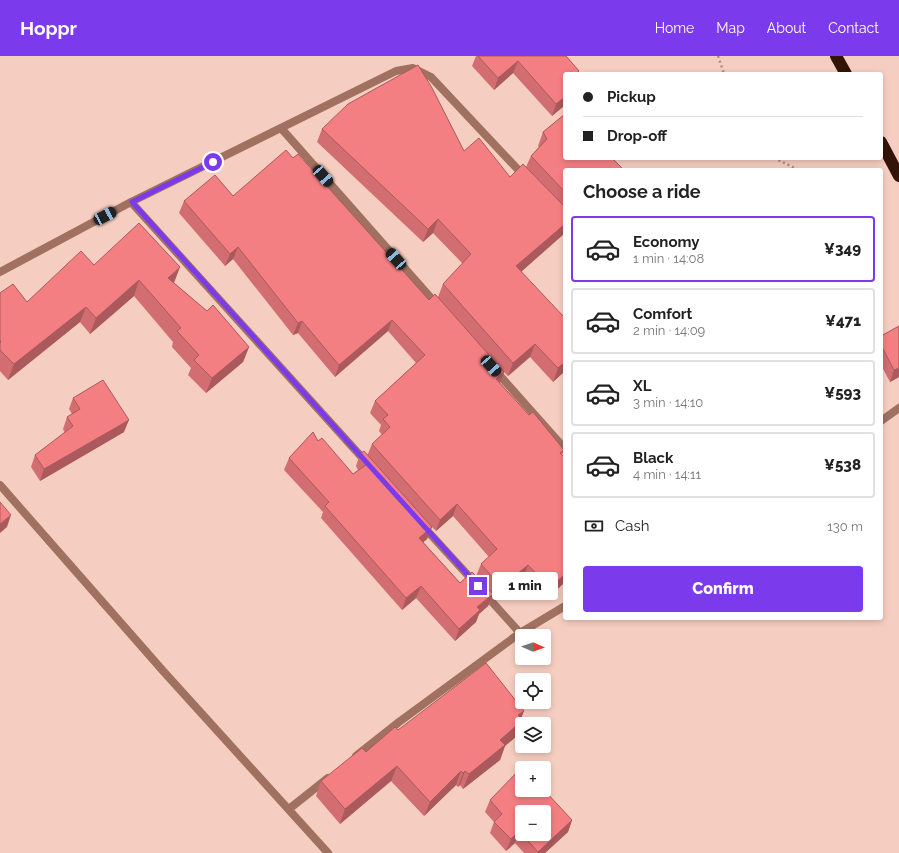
<!DOCTYPE html>
<meta charset="utf-8">
<style>
body{margin:0;font-family:Raleway,sans-serif;background:#f2f2f2;color:#222;height:100vh;display:flex;flex-direction:column;font-size:15px;white-space:nowrap}
*{box-sizing:border-box;margin:0}
p{font-size:13px;color:#767676}
.icon{flex:none;width:22px;height:22px;fill:none;stroke:currentColor;stroke-width:2;stroke-linecap:round;stroke-linejoin:round}
.map{position:relative;flex:1;overflow:hidden}
.drawer{position:absolute;left:563px;top:112px;width:320px;height:452px;display:flex;flex-direction:column;background:#fff;border-radius:4px;box-shadow:0 2px 6px #0003}
.drawer>*{flex:none}
.guide{position:absolute;left:563px;top:16px;width:320px;height:88px;border-radius:4px;box-shadow:0 2px 6px #0003;display:grid;align-content:center;height:88px;padding:0 20px;background:#fff}
.needle{width:26px;rotate:92deg}
.fabs{position:absolute;left:515px;top:573px;display:grid;gap:8px}
.fabs a{display:grid;place-items:center;width:36px;height:36px;border-radius:4px;background:#fff;box-shadow:0 2px 6px #0003;font-size:20px}
.end{position:absolute;width:18px;height:18px;margin:-9px;border:5px solid #7c3aed;background:#fff;box-shadow:0 0 0 2px #fff}
.from{border-radius:50%}
.bubble{position:absolute;height:28px;border-radius:4px;background:#fff;box-shadow:0 2px 6px #0003;font-size:13px;font-weight:800;line-height:28px;text-align:center}
.car{position:absolute;width:12px;height:24px;margin:-12px -6px;border-radius:5px;box-shadow:0 0 3px 1px #0007;background:linear-gradient(#222 24%,#8ab4d8 0 40%,#222 0 76%,#8ab4d8 0 86%,#222 0)}
.guide b{display:flex;align-items:center;gap:14px;height:38px;font-size:15px}
.guide b+b{border-top:1px solid #e0e0e0}
.guide i{width:10px;height:10px;background:#222}
ul{padding:0;list-style:none}
li{display:flex;align-items:center;gap:12px;height:66px;margin:0 8px 6px;padding:0 12px;border:2px solid #e0e0e0;border-radius:4px}
li div{flex:1}
li b{display:block;font-size:15px}
li em{font-style:normal;font-weight:800}
li.current{border-color:#7c3aed}
li>.icon{width:36px;height:36px;stroke-width:1.5}
h2{padding:0 20px;font-size:18px;line-height:48px}
.pay{display:flex;align-items:center;gap:10px;height:44px;padding:0 20px;font-size:15px}
.pay p{margin-inline-start:auto}
.button{display:flex;gap:8px;margin-top:auto;padding:8px 20px}
.button a{flex:1;height:46px;border-radius:4px;background:#7c3aed;color:#fff;font-size:16px;font-weight:800;line-height:46px;text-align:center}
header{display:flex;align-items:center;gap:24px;box-sizing:border-box;height:56px;padding:0 20px;background:#7c3aed;color:#fff}
header strong{font-size:19px}
nav{display:flex;gap:22px;margin-inline-start:auto;font-size:14px}
.map>svg:first-child{display:block}
.lines{fill:none;stroke-linecap:round;stroke-linejoin:round}
.path{stroke:#ad8b80;stroke-width:2.5;stroke-dasharray:2 3;stroke-linecap:butt}
.minor{stroke:#a07161;stroke-width:8}
.motorway{stroke:#341308;stroke-width:12}
.wall{fill:#d26d71;fill-rule:evenodd}
.shaded-wall{fill:#ab595c}
.building{fill:#f47f83;stroke:#ab595c}
.route{stroke:#7c3aed;stroke-width:5}
</style>
<header>
<strong>Hoppr</strong>
<nav><a>Home</a><a>Map</a><a>About</a><a>Contact</a></nav>
</header>
<div class="map">
<svg width="899" height="797" viewBox="0 0 899 797">
<rect width="100%" height="100%" fill="#f6cec1"/>
<g class="lines">
<path class="path" d="M718 0 724 18
M774 102 799 114"/>
<path class="minor" d="M281 72 438 250
M131 146 367 407
M0 216 131 146 396 15 413 12 431 21 525 121
M495 314 565 393
M881 365 899 352
M0 429 164 616 328 797
M422 469 475 527
M484 537 520 577 565 550
M356 700 399 666 520 577
M289 753 328 722"/>
<path class="motorway" d="M836 0 846 18
M881 86 899 120"/>
</g>
<path class="wall" d="M476 0H566L579 15 578 18H565V49L552 60 513 17 494 34 472 10Z
M565 58V177L521 215 565 315 553 326 530 301 508 320 504 316 500 327 529 359 564 394 562 399 565 402V526L546 544 524 521 497 543 493 539 488 550 479 558 476 566 455 585 416 542 402 554 321 462 323 456 284 414 289 402 318 385 353 418 358 414 356 410 360 398 367 400 372 388 382 379 379 375 381 369 370 357 375 345 416 307 388 275 335 321 298 277 293 279 233 203 225 210 179 157 184 145 233 140 293 102 429 244 438 241 443 228 463 208 433 177 423 186 317 86 322 73 464 95 510 121 526 111 531 100 539 91 538 90 543 76ZM453 460 489 501 481 508 476 520 460 527 423 486 427 483 432 471 436 475Z
M94 209 174 227 249 291 243 306 206 337 188 319 191 312 172 291 173 286 134 240 90 278 80 266 8 324 0 315V237L27 246Z
M881 280 899 321 890 326 881 309Z
M73 342 124 376 40 425 31 411 35 399 65 377 63 373 67 361 72 358 69 353Z
M521 662 523 664 518 679 505 690 500 704 463 733 460 729 458 731 456 729 424 760 391 725 340 768 316 740 321 725 366 696 398 674Z
M490 744 572 764 568 776 545 797H524L515 787 506 795 490 777 494 766 485 756Z"/>
<path class="shaded-wall" d="M518 5 513 17 494 34 498 22Z
M565 41V49L552 60 556 48Z
M438 163 433 177 423 186 428 173Z
M565 168V177L512 224 516 210Z
M238 191 233 203 225 210 230 198Z
M180 211 174 227 163 237 168 222Z
M139 224 134 240 90 278 96 262Z
M86 251 80 266 8 324 14 308Z
M392 264 388 275 335 321 339 309Z
M302 265 298 277 293 279 298 267Z
M535 288 530 301 508 320 513 307Z
M249 291 243 306 206 337 212 322Z
M565 306V315L553 326 558 312Z
M899 312V321L890 326 894 314Z
M504 316 500 327 496 323Z
M129 364 124 376 40 425 44 413Z
M457 448 453 460 436 475 440 464Z
M11 459 7 471 0 477V468Z
M432 471 427 483 415 494 419 482Z
M528 509 524 521 497 543 501 531Z
M565 518V526L546 544 550 532Z
M421 530 416 542 402 554 406 542Z
M493 538 488 550 479 558 476 566 455 585 459 573 477 551Z
M524 655 519 668 523 664 518 679 505 690 500 704 463 733 469 718 500 684 518 659Z
M397 710 391 725 340 768 345 753Z
M461 715 456 729 424 760 430 746Z
M465 715 460 729 458 731 463 717Z
M572 764 568 776 545 797H538V796Z
M519 775 515 787 506 795 511 783Z"/>
<path class="building" d="M478 0H566L579 15 575 18H565V41L556 48 518 5 498 22Z
M418 9 432 32 464 95 479 82 510 121 523 108 565 151V168L516 210 565 262V306L558 312 535 288 513 307 443 228 471 198 438 163 428 173 322 73 348 48Z
M565 58V102H612L624 114H565V136L531 100 547 83 543 76Z
M286 94 293 102 298 98 429 244 435 238 504 316 496 323 529 359 533 356 564 394 560 397 565 402V518L550 532 528 509 501 531 481 508 497 493 457 448 440 464 372 388 390 371 383 363 388 359 375 345 425 299 392 264 339 309 302 265 298 267 238 191 230 198 184 145 215 119 233 140Z
M139 167 180 211 168 222 207 255 213 249 249 291 212 322 194 304 199 299 177 275 181 272 139 224 96 262 86 251 14 308 0 294V287L1 286 0 284V237L13 228 27 246 81 195 94 209Z
M899 270V312L894 314 881 289V280Z
M103 324 129 364 44 413 35 399 73 370 67 361 80 353 73 342Z
M313 376 318 385 322 382 353 418 366 409 360 398 364 395 432 471 419 482 460 527 472 516 493 538 477 551 480 554 459 573 421 530 406 542 325 450 329 446 289 402Z
M0 446 11 459 0 468Z
M486 607 524 655 518 659 523 664 500 684 505 689 469 718 465 715 463 717 461 715 430 746 397 710 345 753 321 725 362 692 366 696 395 671 398 674Z
M522 711 523 712H522V734H544L572 764 538 796 522 778H544V756H522V778L519 775 511 783 494 766 502 758 490 744Z"/>
<g class="lines">
<path class="route" d="M213 106 132 146 478 530"/>
</g>
</svg>
<div class="fabs">
<a><svg class="needle" viewBox="-14 -14 28 28"><path d="M0-13l5 13h-10z" fill="#e53935"/><path d="M0 13l5-13h-10z" fill="#767676"/></svg></a>
<a><svg class="icon" aria-label="locate" viewBox="0 0 24 24"><circle cx="12" cy="12" r="6"/><path d="M12 2v4M12 18v4M2 12h4M18 12h4"/></svg></a>
<a><svg class="icon" aria-label="layers" viewBox="0 0 24 24"><path d="M12 4l9 5-9 5-9-5zM3 14l9 5 9-5"/></svg></a>
<a>+</a>
<a>−</a>
</div>
<i class="end from" style="left:213px;top:106px"></i>
<i class="end" style="left:478px;top:530px"></i>
<div class="bubble" style="left:492px;top:516px;width:66px">1 min</div>
<i class="car" style="left:323px;top:120px;rotate:139deg"></i>
<i class="car" style="left:105px;top:160px;rotate:62deg"></i>
<i class="car" style="left:396px;top:203px;rotate:319deg"></i>
<i class="car" style="left:491px;top:310px;rotate:138deg"></i>
<div class="guide">
<b><i class="from"></i>Pickup</b>
<b><i></i>Drop-off</b>
</div>
<section class="drawer">
<h2>Choose a ride</h2>
<ul>
<li class="current"><svg class="icon" aria-label="car" viewBox="0 0 24 24"><path d="M5 17H2v-5l4-1 3-4h7l3 4 3 1v5h-3M9 17h6M6 11h13"/><circle cx="7" cy="17" r="2"/><circle cx="17" cy="17" r="2"/></svg><div><b>Economy</b><p>1 min · 14:08</p></div><em>¥349</em></li>
<li><svg class="icon" aria-label="car" viewBox="0 0 24 24"><path d="M5 17H2v-5l4-1 3-4h7l3 4 3 1v5h-3M9 17h6M6 11h13"/><circle cx="7" cy="17" r="2"/><circle cx="17" cy="17" r="2"/></svg><div><b>Comfort</b><p>2 min · 14:09</p></div><em>¥471</em></li>
<li><svg class="icon" aria-label="car" viewBox="0 0 24 24"><path d="M5 17H2v-5l4-1 3-4h7l3 4 3 1v5h-3M9 17h6M6 11h13"/><circle cx="7" cy="17" r="2"/><circle cx="17" cy="17" r="2"/></svg><div><b>XL</b><p>3 min · 14:10</p></div><em>¥593</em></li>
<li><svg class="icon" aria-label="car" viewBox="0 0 24 24"><path d="M5 17H2v-5l4-1 3-4h7l3 4 3 1v5h-3M9 17h6M6 11h13"/><circle cx="7" cy="17" r="2"/><circle cx="17" cy="17" r="2"/></svg><div><b>Black</b><p>4 min · 14:11</p></div><em>¥538</em></li>
</ul>
<div class="pay"><svg class="icon" aria-label="cash" viewBox="0 0 24 24"><path d="M3 7h18v10H3z"/><circle cx="12" cy="12" r="2"/></svg>Cash<p>130 m</p></div>
<div class="button"><a>Confirm</a></div>
</section>
</div>
